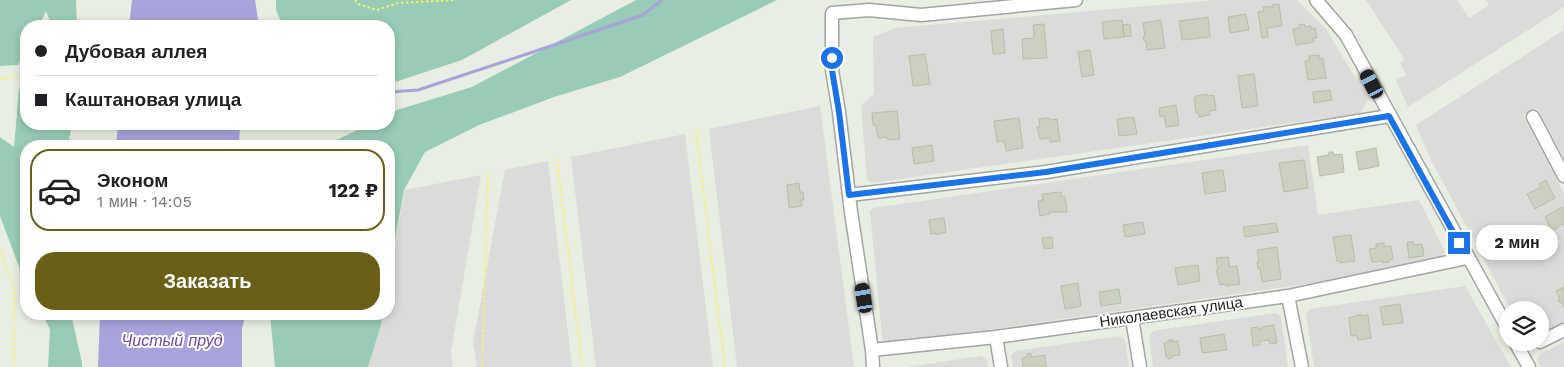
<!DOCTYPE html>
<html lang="ru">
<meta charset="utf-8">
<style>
body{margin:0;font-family:"Work Sans",sans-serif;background:#f2f2f2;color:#202124;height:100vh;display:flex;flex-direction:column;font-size:19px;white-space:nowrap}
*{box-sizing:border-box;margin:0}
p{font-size:16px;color:#757577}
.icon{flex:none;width:28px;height:28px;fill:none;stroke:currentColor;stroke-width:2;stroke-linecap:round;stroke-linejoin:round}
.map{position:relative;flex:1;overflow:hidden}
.sheet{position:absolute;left:20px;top:140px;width:375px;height:180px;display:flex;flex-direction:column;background:#fff;border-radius:20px;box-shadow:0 2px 8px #0003}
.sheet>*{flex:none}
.banner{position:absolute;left:20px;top:20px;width:375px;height:110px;border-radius:20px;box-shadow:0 2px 8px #0003;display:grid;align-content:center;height:110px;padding:0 15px;background:#fff}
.controls{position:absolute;left:1499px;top:301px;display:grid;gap:10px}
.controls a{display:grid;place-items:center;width:50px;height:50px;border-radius:50%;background:#fff;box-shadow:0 2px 8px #0003;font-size:25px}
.end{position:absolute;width:22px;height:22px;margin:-11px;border:6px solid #1a73e8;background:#fff;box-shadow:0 0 0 2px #fff}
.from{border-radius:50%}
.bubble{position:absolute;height:35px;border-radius:18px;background:#fff;box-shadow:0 2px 8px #0003;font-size:16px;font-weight:700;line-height:35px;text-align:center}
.car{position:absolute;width:15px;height:30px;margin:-15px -8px;border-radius:6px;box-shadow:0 0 4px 1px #0007;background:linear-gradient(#222 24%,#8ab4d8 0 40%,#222 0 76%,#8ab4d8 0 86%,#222 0)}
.banner b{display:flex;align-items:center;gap:18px;height:48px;font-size:19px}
.banner b+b{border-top:1px solid #e0e0e0}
.banner i{width:12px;height:12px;background:#202124}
ul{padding:9px 0 0;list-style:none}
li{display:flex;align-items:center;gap:15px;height:82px;margin:0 10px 8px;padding:0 5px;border:2px solid transparent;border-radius:20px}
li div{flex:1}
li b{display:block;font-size:19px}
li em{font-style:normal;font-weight:700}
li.on{border-color:#6a5f16}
li>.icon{width:45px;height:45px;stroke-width:1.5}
.button{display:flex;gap:10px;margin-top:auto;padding:10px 15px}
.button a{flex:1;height:58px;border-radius:20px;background:#6a5f16;color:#fff;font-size:20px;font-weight:700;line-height:58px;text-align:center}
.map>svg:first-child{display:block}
.residential{fill:#dbdbda}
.forest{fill:#98ccb6}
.water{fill:#a8a3db}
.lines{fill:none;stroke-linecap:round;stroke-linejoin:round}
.stream{stroke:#a8a3db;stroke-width:3}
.building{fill:#cbd0c0;stroke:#b7bfa5}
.street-casing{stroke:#a4a4a4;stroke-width:15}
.path{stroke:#f7f26b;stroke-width:2;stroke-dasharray:2.5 2.5;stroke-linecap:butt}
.street{stroke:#fff;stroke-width:12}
.route{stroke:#1a73e8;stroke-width:6}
.labels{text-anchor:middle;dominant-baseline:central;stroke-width:4;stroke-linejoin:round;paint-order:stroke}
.street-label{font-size:15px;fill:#1d1d1d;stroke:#fff}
.water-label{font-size:16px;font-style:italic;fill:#6e4baa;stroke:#fff}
</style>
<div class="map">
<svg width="1564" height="367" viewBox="0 0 1564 367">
<rect width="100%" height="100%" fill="#e8eee2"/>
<path class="residential" d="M1215 0H1297L1326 29 1368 99 1361 113 872 183 867 179 861 106 874 94 873 37 895 28Z
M1366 0H1457L1469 18 1489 5 1486 0H1564V7L1408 107 1396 80 1406 75 1400 63 1405 60Z
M1564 30V158L1537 108 1523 115 1564 193V324L1540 335V310H1511L1431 160 1416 125Z
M820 106 854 367H737L709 129Z
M685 134 713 367H596L571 157Z
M1308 145 1318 215 1419 200 1445 252 1439 265 883 345 870 211 873 208Z
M548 161 572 367H477L473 342 505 170Z
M481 175 451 352 453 367H368L381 325 383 314H389V277L405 190Z
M1465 286 1511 367H1314L1306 314 1310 309Z
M1276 313 1281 317 1288 367H1153L1149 337 1153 331Z
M1119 336 1125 340 1129 367H1013L1011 356 1015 351Z
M1564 342V367H1541L1537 360 1540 354Z
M981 356 987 360 988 367H907Z"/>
<path class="forest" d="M0 0H76L77 26H52L46 11 39 26H26V50L18 65 0 66Z
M276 0H571L462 60 389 84V26H283L276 10Z
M636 0H777L620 77 554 97 479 125 425 152 404 190 389 273V146H324L370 124H389V114L397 110 472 87Z
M26 86V124H72L68 146H26V282L21 272 0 216V137L14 147 19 89Z
M42 314H71L82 363V367H48L50 329Z
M270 314H382L381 325 368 367H275Z"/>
<path class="water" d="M132 0H255L259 26H129Z
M118 124H240L239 146H116Z
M100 314H246L242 328V367H98Z"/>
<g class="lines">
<path class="stream" d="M389 92 418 90 524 55 643 15 662 0"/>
</g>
<path class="building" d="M1279 4 1282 26 1267 28 1268 37 1262 38 1258 12 1264 11 1263 7 1270 6V8L1273 7 1272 5Z
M1246 14 1249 30 1230 33 1228 17Z
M1208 17 1210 37 1182 40 1179 21Z
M1122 20 1124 37 1104 39 1102 22Z
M1161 20 1165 48 1147 50 1146 41H1144L1143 37H1145L1143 23Z
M1044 24 1047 58 1023 59 1022 39 1034 38 1033 25Z
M1130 24 1131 36 1124 37 1123 25Z
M1304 24 1305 27 1311 26V29L1315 28 1317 38H1313L1314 42 1296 45 1293 29 1299 28V25Z
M1003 29 1005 53 993 54 991 31Z
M1090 50 1094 75 1082 77 1078 52Z
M925 54 930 84 913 86 909 56Z
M1319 55V59L1323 58 1326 78 1308 80 1305 61 1310 60 1309 56Z
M1254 74 1258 106 1242 108 1238 76Z
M1330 90 1332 100 1314 103 1313 92Z
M1207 94V96L1214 95 1216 110 1210 111V115L1199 117V113H1196L1194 98 1196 97V96Z
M1176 105 1179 125 1166 127 1164 116 1160 117 1159 108Z
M897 111 900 139 888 140 887 137 878 138 876 125H873L872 113Z
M1134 117 1137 134 1119 136 1117 119Z
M1019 118 1023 148 1006 151 1004 141 997 142 994 121Z
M1049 118 1050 120 1057 119 1060 141 1050 142V138L1040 139 1037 127H1040L1039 119Z
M932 145 934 161 914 164 912 148Z
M1376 148 1379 166 1359 170 1356 152Z
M1329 152H1333L1334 155 1342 154 1344 172 1320 176 1317 157 1329 155Z
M1304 160 1308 188 1284 192 1279 163Z
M1223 170 1226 191 1205 194 1202 173Z
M1546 180 1555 198 1535 209 1527 194 1541 187 1539 184Z
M799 183 800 192H803L804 200H801L802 206 789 208 787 185Z
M1061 192 1062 197H1065L1067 212H1050V214L1040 216 1038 201 1043 200 1042 194Z
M1562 207 1564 210V225L1563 224 1552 231 1545 217Z
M944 218 946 232 936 235V233L931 234 929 220Z
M1143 222 1145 234 1125 237 1123 225Z
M1276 223 1278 232 1245 237 1243 227Z
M1351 235 1355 261 1340 263V261H1337L1333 237Z
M1052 237 1053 248 1044 249 1042 238Z
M1407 242H1413L1414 245 1422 244 1424 256 1409 258Z
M1384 243V247L1391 246 1393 259 1389 260V262L1383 263V261L1372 262 1369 249 1376 248V244Z
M1277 247 1281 279 1262 282 1260 268 1258 269 1257 262H1259L1257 250Z
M1228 257 1230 267 1237 266 1240 284 1226 286V284L1220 285 1216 270H1218L1216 258Z
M1198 265 1200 281 1178 285 1175 268Z
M1078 283 1081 306 1065 309 1061 286Z
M1564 287V307L1562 302 1560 303 1558 300 1560 299 1556 291Z
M1119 289 1121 303 1101 306 1099 292Z
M1400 304 1403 323 1383 325 1380 307Z
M1361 314V316L1368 315 1371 338 1358 340 1357 335 1351 336 1349 318Z
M1274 325 1277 343 1270 344 1269 340 1260 341V345L1253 346 1251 328 1258 327V329H1261V327Z
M1224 334 1227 350 1202 353 1200 338Z
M1168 340H1173V342L1178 341 1180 355 1172 356V358L1168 359V357H1166L1164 343 1168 342Z
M1031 353V357L1045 355 1046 367H1023L1022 358 1027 357V354Z"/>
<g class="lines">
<g class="street-casing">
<path id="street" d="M1316 0 1346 35 1508 329
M1533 117 1564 176
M849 195 1046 172 1389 116
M1288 296 1302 367
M1132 318 1140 367
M996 337 1001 367
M1515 342 1529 367
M1540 342 1564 330
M872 350 996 337 1288 296 1467 258
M873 367 872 350 851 212 839 112 832 70V13L869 10 921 15 1076 0"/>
</g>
<path class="path" d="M355 0 358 4 377 10 398 3 456 0
M0 79 20 76 26 72
M696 131 725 367
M557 159 582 367
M0 250 14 288V367
M482 367 488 173"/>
<use href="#street" class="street"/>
</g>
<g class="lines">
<path class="route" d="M832 58V70L839 112 849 195 1046 172 1389 116 1459 243"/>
</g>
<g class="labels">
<g class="street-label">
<text transform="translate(1171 312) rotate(-8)">Николаевская улица</text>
</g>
<g class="water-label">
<text x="172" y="340">Чистый пруд</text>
</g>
</g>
</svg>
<div class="controls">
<a><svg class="icon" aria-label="layers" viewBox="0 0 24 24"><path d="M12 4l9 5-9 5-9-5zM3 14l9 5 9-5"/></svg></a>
</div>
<i class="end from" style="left:832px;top:58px"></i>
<i class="end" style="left:1459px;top:243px"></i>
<div class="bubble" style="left:1476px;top:225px;width:82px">2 мин</div>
<i class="car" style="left:1372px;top:84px;rotate:332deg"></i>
<i class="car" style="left:864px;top:298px;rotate:351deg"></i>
<div class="banner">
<b><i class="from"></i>Дубовая аллея</b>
<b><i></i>Каштановая улица</b>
</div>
<section class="sheet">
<ul>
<li class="on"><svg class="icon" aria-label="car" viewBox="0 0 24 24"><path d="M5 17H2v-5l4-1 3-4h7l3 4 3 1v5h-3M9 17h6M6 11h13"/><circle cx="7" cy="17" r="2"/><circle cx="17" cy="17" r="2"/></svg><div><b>Эконом</b><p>1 мин · 14:05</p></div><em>122 ₽</em></li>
</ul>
<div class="button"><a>Заказать</a></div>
</section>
</div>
